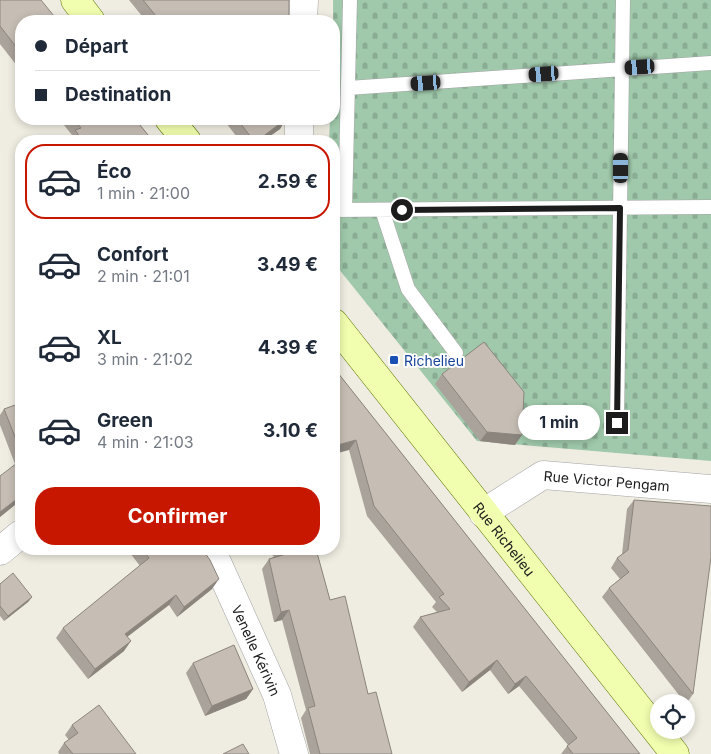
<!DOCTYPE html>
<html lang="fr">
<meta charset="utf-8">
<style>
body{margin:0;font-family:Inter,sans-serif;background:#f6f6f7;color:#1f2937;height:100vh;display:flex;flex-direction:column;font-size:19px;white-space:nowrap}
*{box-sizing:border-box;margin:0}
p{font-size:16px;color:#747a83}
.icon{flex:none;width:28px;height:28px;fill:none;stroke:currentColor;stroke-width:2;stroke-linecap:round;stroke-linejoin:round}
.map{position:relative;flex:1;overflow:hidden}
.sheet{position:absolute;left:15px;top:135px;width:325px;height:420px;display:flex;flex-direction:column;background:#fff;border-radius:20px;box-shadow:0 2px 8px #0003}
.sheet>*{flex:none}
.hud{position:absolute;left:15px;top:15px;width:325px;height:110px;border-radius:20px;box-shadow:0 2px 8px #0003;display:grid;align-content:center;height:110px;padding:0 20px;background:#fff}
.tools{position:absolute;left:650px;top:694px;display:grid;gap:10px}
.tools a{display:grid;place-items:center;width:45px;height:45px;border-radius:50%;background:#fff;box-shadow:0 2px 8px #0003;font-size:25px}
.end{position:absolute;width:22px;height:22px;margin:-11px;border:6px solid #1c1c1c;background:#fff;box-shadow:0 0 0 2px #fff}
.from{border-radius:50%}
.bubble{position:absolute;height:35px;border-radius:18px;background:#fff;box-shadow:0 2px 8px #0003;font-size:16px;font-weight:700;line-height:35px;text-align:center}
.car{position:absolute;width:15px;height:30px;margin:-15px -8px;border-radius:6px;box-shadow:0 0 4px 1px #0007;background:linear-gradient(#222 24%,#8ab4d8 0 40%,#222 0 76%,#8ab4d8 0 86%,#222 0)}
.hud b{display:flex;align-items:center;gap:18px;height:48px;font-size:19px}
.hud b+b{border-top:1px solid #e0e1e3}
.hud i{width:12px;height:12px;background:#1f2937}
ul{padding:9px 0 0;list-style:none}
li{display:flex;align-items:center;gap:15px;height:75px;margin:0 10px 8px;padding:0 10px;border:2px solid transparent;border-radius:20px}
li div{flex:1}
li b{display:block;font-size:19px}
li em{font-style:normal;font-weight:700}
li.on{border-color:#c81700}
li>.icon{width:45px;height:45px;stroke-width:1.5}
.cta{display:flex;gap:10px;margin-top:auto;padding:10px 20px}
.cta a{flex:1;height:58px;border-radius:20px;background:#c81700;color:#fff;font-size:20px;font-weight:700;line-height:58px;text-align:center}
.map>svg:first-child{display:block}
.cemetery{fill:url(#cemetery-stones)}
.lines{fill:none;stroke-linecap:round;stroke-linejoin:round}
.lane-casing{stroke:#a3a3a3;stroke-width:15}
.street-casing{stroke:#a3a3a3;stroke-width:29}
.secondary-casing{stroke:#5c7600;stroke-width:29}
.lane{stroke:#fff;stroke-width:14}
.street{stroke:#fff;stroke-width:28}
.secondary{stroke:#f1feaf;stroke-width:28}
.wall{fill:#aaa39b}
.shaded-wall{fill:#8b857e}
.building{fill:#c6beb4;stroke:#8b857e}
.route{stroke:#1c1c1c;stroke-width:6}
.transit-dot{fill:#1a4fb4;stroke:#fff;stroke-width:2}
.labels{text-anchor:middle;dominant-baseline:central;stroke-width:4;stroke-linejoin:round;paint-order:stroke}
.transit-label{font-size:14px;fill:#164399;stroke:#fff;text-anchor:start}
.street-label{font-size:14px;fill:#1c1c1c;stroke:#fff}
</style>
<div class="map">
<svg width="711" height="754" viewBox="0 0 711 754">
<defs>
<pattern id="cemetery-stones" width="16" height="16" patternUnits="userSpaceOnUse" patternTransform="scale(1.25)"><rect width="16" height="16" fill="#a0c9ab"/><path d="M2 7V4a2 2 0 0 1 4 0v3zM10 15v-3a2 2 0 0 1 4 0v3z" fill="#89ac93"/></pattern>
</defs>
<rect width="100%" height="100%" fill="#efece1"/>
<path class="cemetery" d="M333 0H711V461L477 441 334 263V141H329L330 119H334Z"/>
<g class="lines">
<g class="lane-casing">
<path id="lane" d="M348 88 711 63
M334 210 711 207
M345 210 350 0
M382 210 408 289 456 353
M617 423 623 0"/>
</g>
<g class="street-casing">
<g id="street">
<path d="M303 21 304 0"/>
<path d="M299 141V119"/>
<path id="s1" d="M483 513 543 475 711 489"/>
<path id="s2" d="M211 549 277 695 294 754"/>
<path d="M0 551 21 534"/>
</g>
</g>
<g class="secondary-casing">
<g id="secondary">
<path d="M75 0 91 21"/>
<path d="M169 119 187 141"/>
<path id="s3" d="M334 323 675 754"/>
</g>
</g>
<use href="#lane" class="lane"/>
<use href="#street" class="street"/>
<use href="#secondary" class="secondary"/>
</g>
<path class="wall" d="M0 0 21 21V71L0 44Z
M129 0H289V21H146Z
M59 119H135L153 141H69L68 140 72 135Z
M223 119H286L280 129 263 141H240Z
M334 368 640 754H561L568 745 519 686 508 694 490 670 462 692 413 627 420 617 437 612 432 607 436 602 367 516 349 450Z
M442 374 515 445 480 441 435 384Z
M21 403V500L0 517 15 464 0 425V415L4 409Z
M634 500 693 694 686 704 602 597 609 588 620 579 611 568 617 558 622 554 627 509Z
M127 549H202L212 589 177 617 169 605 127 636 124 651 88 679 56 638 63 628 140 566Z
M267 549H316L330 600 392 754H310L301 718 306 710 282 620 274 622 262 569 269 559 274 557Z
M0 584 32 597 28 602 4 621 0 616Z
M193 663 253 689 246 699 205 716 186 673Z
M72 725 136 754H59L58 752 64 743 69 740 65 735Z"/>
<path class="shaded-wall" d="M286 119 280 129 263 141H257Z
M487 432 522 435 515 445 480 441Z
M356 440 349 450 334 454V446Z
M21 496V500L0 517V512Z
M219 579 212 589 177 617 184 607Z
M176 595 169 605 118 644 125 634Z
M32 597 28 602 4 621 8 616Z
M289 610 282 620 274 622 281 612Z
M131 641 124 651 88 679 95 669Z
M497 660 490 670 462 692 469 682Z
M526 676 519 686 508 694 515 684Z
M253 689 246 699 205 716 212 706Z"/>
<path class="building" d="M0 0H41L58 21H21V53L0 26Z
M143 0H289V21H160Z
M73 119H135L153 141H83L75 130 81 128Z
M237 119H286L257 141H254Z
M484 342 524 392 522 435 487 432 442 374Z
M334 368 640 754H573L567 746 577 738 526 676 515 684 497 660 469 682 420 617 450 609 439 597 444 594 374 506 356 440 334 446Z
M21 403V452L4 409Z
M21 460V496L0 512V476Z
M634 500 711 506V557L693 694 609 588 629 572 617 558 628 550Z
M142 549H202L210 560 219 579 184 607 176 595 125 634 131 641 95 669 63 628 149 558Z
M281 549H316L330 600 345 596 368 694 376 692 392 754H320L308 708 315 706 289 610 281 612 269 559 286 554Z
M13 573 32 597 8 616 0 606V584Z
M234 645 253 689 212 706 193 663Z
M99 705 136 754H73L64 743 78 733 72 725Z
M243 744 249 754H223Z"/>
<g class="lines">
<path class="route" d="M402 210 620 208 617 423"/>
</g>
<rect class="transit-dot" x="389" y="355" width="10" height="10" rx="2.5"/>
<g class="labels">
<g class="transit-label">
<text x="404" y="360">Richelieu</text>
</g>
<g class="street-label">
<text stroke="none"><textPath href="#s1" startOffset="135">Rue Victor Pengam</textPath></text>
<text stroke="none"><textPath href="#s3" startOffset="275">Rue Richelieu</textPath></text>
<text stroke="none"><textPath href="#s2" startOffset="111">Venelle Kérivin</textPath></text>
</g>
</g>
</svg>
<div class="tools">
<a><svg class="icon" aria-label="locate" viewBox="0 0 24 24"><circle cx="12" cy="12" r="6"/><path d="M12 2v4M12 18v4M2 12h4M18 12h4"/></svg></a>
</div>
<i class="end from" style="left:402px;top:210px"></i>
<i class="end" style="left:617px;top:423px"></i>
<div class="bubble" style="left:518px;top:405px;width:82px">1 min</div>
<i class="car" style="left:640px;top:67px;rotate:266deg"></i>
<i class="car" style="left:544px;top:74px;rotate:266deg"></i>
<i class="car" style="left:426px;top:83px;rotate:266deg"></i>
<i class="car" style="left:621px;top:168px;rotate:0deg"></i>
<div class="hud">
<b><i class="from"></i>Départ</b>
<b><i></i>Destination</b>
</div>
<section class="sheet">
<ul>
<li class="on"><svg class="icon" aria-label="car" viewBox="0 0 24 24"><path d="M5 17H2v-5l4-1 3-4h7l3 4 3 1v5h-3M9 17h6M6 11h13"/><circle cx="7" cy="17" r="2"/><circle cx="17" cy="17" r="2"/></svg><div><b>Éco</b><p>1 min · 21:00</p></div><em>2.59 €</em></li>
<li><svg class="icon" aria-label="car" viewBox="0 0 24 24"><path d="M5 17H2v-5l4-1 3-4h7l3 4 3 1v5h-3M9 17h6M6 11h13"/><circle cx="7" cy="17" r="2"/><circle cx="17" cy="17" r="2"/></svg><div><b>Confort</b><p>2 min · 21:01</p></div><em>3.49 €</em></li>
<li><svg class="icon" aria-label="car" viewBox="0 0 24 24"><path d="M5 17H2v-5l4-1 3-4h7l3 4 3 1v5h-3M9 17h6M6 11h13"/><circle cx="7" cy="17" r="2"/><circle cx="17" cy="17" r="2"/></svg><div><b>XL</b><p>3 min · 21:02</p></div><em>4.39 €</em></li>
<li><svg class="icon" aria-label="car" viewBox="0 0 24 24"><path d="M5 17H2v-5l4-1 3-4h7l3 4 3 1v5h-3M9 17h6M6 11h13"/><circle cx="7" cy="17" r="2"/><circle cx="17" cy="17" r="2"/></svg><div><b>Green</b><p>4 min · 21:03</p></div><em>3.10 €</em></li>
</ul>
<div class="cta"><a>Confirmer</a></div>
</section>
</div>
